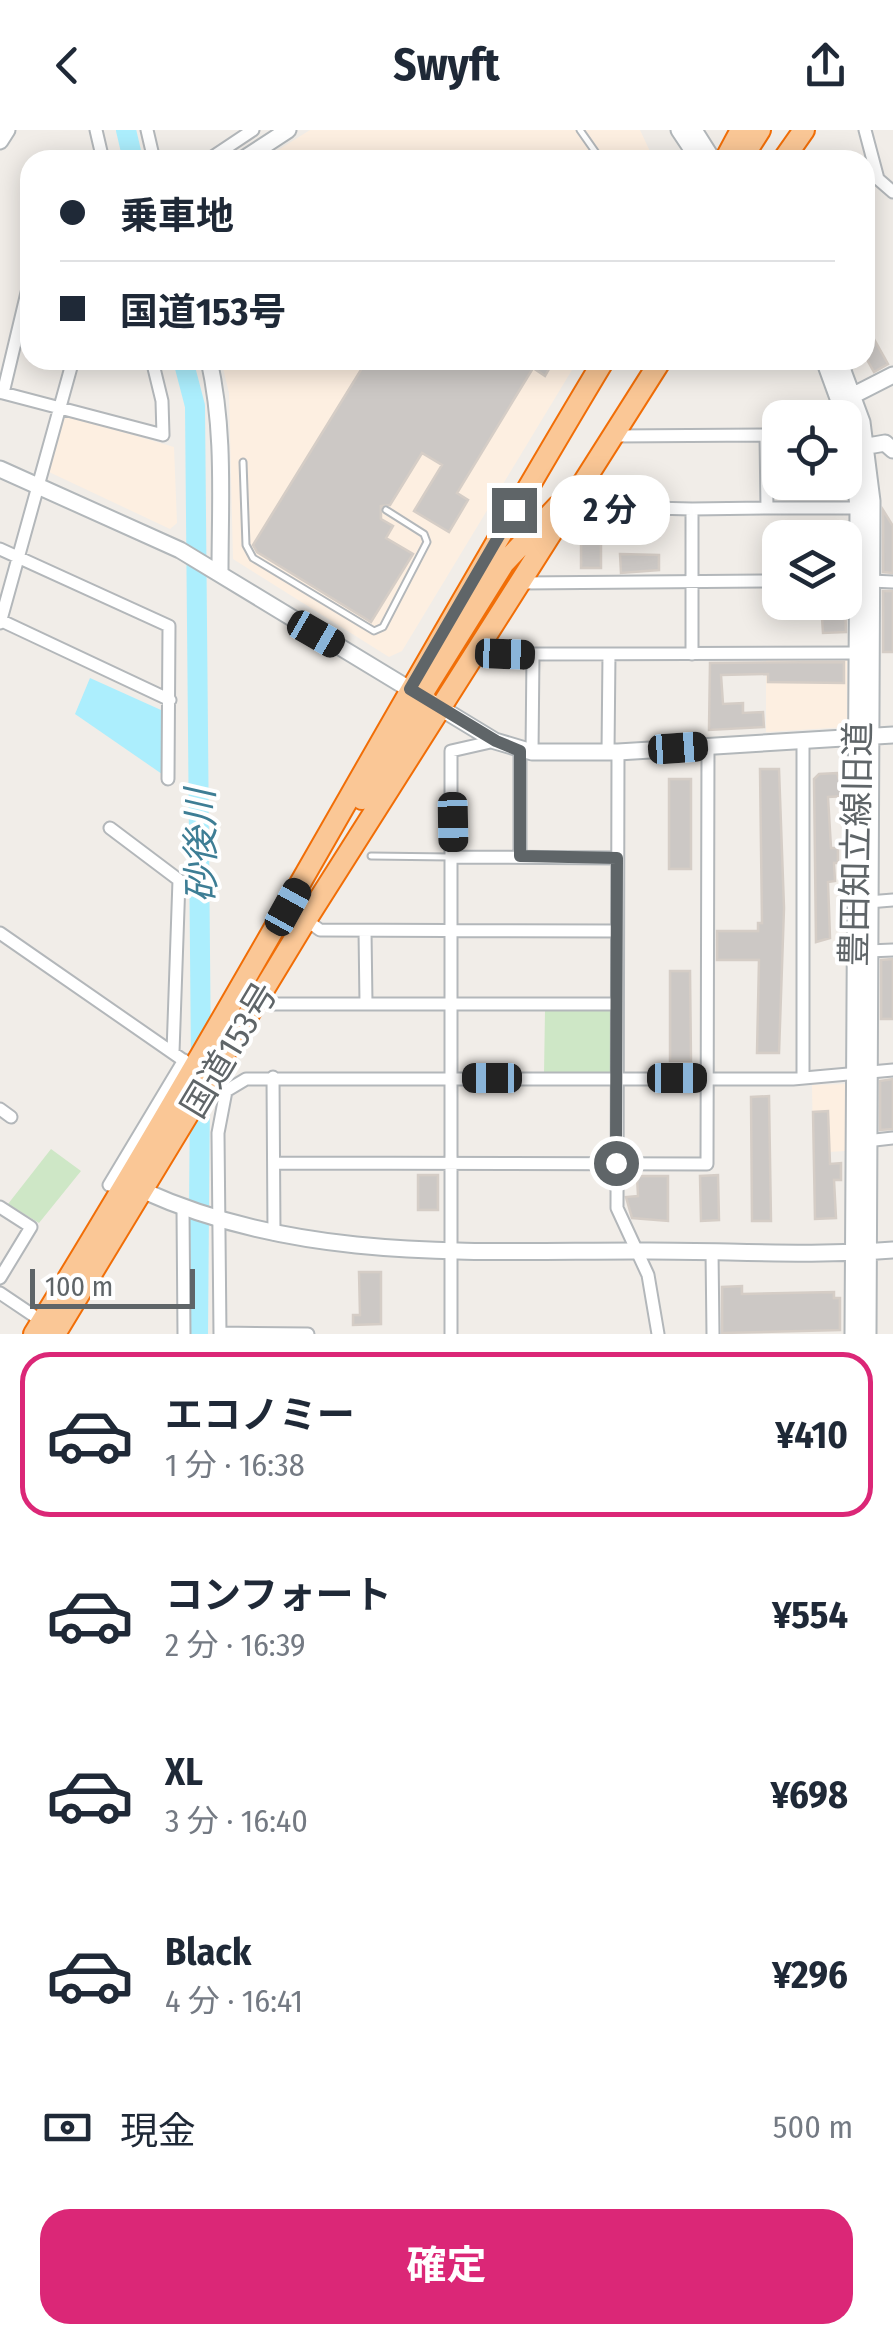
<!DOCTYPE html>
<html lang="ja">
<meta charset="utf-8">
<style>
body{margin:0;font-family:"Fira Sans Condensed","Noto Sans JP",sans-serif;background:#f2f2f3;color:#1f2937;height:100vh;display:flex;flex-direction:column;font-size:38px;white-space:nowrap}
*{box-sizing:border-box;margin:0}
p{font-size:32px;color:#747a83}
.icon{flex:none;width:55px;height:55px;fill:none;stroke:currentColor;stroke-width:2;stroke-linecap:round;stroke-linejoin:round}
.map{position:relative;height:1204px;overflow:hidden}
.sheet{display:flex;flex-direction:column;background:#fff;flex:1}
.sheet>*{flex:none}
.top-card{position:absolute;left:20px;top:20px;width:855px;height:220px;border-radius:30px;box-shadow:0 5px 25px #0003;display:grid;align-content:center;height:220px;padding:0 40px;background:#fff}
.buttons{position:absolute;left:762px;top:270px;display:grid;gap:20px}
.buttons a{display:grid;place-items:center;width:100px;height:100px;border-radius:20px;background:#fff;box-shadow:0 5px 25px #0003;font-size:50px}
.scale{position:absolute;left:30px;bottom:25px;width:165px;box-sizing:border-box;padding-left:10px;border:5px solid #5f6568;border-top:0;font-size:28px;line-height:35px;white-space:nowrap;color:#5f6568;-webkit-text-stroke:8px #fff;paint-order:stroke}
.end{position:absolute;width:45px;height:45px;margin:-22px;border:12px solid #5f6568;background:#fff;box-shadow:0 0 0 5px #fff}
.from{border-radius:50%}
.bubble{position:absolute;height:70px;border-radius:30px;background:#fff;box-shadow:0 5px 25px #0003;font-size:32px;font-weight:700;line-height:70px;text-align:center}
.car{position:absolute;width:30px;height:60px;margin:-30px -15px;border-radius:12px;box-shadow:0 0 8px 2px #0007;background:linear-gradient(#222 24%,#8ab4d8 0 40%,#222 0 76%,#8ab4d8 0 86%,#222 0)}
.top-card b{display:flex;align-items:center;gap:35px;height:95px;font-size:38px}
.top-card b+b{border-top:2px solid #e0e1e3}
.top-card i{width:25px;height:25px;background:#1f2937}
ul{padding:18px 0 0;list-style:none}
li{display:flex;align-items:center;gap:30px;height:165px;margin:0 20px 15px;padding:0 20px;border:5px solid transparent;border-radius:30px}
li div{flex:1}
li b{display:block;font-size:38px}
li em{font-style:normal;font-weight:700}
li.selected{border-color:#db2777}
li>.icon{width:90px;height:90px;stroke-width:1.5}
.pay{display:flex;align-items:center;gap:25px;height:110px;padding:0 40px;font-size:38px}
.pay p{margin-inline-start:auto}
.button{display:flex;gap:20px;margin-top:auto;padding:20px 40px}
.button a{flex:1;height:115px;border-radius:30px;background:#db2777;color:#fff;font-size:40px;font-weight:700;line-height:115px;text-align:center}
header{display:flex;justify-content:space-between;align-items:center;height:130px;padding:0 40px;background:#fff;font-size:45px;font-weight:700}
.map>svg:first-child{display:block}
.commercial{fill:#fdefe1}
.green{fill:#cee7c6}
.water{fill:#aceefd}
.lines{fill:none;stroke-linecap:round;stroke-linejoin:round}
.river{stroke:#aceefd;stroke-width:20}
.building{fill:#ccc8c5;stroke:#d5cdc6;stroke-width:2.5}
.lane-casing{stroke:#b3b7ba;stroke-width:9}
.street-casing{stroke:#b3b7ba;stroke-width:15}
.secondary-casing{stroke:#b2b7ba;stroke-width:19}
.highway-casing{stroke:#f16e07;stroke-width:24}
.lane{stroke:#fff;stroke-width:5}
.street{stroke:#fff;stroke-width:11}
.secondary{stroke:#fff;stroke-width:15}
.highway{stroke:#fac796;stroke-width:20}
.route{stroke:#5f6568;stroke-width:12}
.labels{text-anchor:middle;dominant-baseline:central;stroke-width:8;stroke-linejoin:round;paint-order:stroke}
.street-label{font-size:35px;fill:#5f6568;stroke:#fff}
.water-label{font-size:38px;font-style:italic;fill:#3e7e95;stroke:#fff}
</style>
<header><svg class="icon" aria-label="back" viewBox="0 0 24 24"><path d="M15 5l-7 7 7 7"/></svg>Swyft<svg class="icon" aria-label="share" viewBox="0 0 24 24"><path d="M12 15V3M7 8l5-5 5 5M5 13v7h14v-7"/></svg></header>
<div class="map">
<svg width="893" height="1204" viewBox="0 0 893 1204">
<rect width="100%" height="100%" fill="#f1ede8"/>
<path class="commercial" d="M310 0H640L654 30H262Z
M221 230H578L402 521 389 527 233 429 229 263Z
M68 286 174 317 177 393 170 399 49 342 62 289Z
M847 528V597L766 602V529Z
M846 954 845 1021 813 1023 812 955Z"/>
<path class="green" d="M545 881H610V944H544Z
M51 1019 81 1041 39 1093 8 1074Z"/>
<path class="water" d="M90 548 161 580 162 644 75 584Z"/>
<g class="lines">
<path class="river" d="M126 0 133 30
M183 230 195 276 201 931
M198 1204 200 960"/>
</g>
<path class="building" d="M865 193 888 234 874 242 865 226Z
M367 230H554L545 246 533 238 457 363 468 370 449 402 414 381 442 335 422 323 390 375 381 376V389L393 396 386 408 413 424 371 492 257 422 253 415Z
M883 380 893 396V443L883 442Z
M581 409H601V438H581Z
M620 424 659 425V440L621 443Z
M883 461H893V522H883Z
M821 472H845L846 502 823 503Z
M844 532V553L768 552V544L721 545 723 574 743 573V583L763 582 764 597 709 600 710 533Z
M760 639H779L784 778 779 923H757L759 830H717V801H758V793H762Z
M837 643 844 666 828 667 831 718H838V733H834L835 751 828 752 830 808 816 812 814 649 819 644Z
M669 649H691V739H669Z
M893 829V889H881V830Z
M670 841H690L691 931H670Z
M893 949V999L880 1000V951Z
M769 966 771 1091H752L751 967Z
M828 981 830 1034 841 1033V1050H834L836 1088 815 1089 813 982Z
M418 1045H438V1080H418Z
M718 1045 719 1090 701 1091 700 1046Z
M637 1046H668V1091L632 1088 626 1067 638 1066Z
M359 1142H381V1194L353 1195V1185H360Z
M742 1156V1164L834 1162V1168H840V1200L722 1203V1157Z"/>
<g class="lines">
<g class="lane-casing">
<path id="lane" d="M580 0 601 30
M243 332 246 415 253 428 374 501 383 497 427 412 424 404 386 380
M371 726 450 727"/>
</g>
<g class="street-casing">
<path id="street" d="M96 0 103 30
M147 0 154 30
M865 0 878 49 893 62
M208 30 253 0
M30 150 3 263 163 305 162 271 152 230
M615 306 780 305
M571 376 692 379
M767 378H858
M0 419 169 496 168 649
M871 451 893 452
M522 453 780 451
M2 491 170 570
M0 493 73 230
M477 522 533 524
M692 524V379L767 378 766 306
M803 611V948
M520 621V726
M532 622 533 524 857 523
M608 622 609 524
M618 622 617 1078 648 1145 658 1204
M110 698 179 750 173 922
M453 727 617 728
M868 772 893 770
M306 790 320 800 617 801
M365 801 366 873
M0 803 196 939
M868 821 893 820
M273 874H616
M273 947 274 1104
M0 979 11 987
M866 1011 893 1008
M274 1033 707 1034 708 616
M109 1055 184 930
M0 1077 31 1097 0 1148
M183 1079 184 1204
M712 1121 713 1204
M0 1163 46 1194
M220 1203 308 1204
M220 1204 218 1003 226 961 246 949H793L893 940
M451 1204V621L495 611"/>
</g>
<g class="secondary-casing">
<path id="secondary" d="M679 0 699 30
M694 0 713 30
M0 11 7 0
M242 30 288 0
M209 230C225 302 220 370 220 443
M824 230 851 304 858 378 853 1204
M839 230 862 292 872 371 868 1204
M848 268 893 245
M868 316 885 313 893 320
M0 339 180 420 495 611 532 622H618L893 605
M144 1061C301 1132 467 1121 635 1121 721 1120 808 1127 893 1120"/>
</g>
<g class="highway-casing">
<path id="highway" d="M725 30 741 0
M741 30 760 0
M783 30 804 0
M421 566 504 433 558 376
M362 669 426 570
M34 1204C232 884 410 552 604 230
M55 1204 306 790 661 230"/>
</g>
<use href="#lane" class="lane"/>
<use href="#street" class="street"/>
<use href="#secondary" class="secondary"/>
<use href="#highway" class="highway"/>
</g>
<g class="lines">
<path class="route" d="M514 380 410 559 496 611 520 621V726L617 728 616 1033"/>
</g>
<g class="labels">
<g class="street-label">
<text transform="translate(856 714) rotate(-89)">豊田知立線旧道</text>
<text transform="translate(229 920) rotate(-59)">国道153号</text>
</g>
<g class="water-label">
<text transform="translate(201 716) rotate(-91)">砂後川</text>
</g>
</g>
</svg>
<div class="buttons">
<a><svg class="icon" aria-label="locate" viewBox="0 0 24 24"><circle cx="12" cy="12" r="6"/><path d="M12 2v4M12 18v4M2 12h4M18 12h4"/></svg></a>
<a><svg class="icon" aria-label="layers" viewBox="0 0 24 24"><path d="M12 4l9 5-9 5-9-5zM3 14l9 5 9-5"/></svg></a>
</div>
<div class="scale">100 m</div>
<i class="end from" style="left:616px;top:1033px"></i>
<i class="end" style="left:514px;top:380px"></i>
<div class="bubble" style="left:550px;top:345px;width:120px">2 分</div>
<i class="car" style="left:316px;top:504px;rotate:120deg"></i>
<i class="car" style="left:505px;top:524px;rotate:92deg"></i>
<i class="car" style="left:678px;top:618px;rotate:86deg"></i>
<i class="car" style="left:453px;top:692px;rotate:179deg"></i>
<i class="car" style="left:288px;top:777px;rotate:29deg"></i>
<i class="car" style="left:492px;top:948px;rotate:270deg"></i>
<i class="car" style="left:677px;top:948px;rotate:90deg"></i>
<div class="top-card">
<b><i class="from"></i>乗車地</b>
<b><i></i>国道153号</b>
</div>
</div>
<section class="sheet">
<ul>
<li class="selected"><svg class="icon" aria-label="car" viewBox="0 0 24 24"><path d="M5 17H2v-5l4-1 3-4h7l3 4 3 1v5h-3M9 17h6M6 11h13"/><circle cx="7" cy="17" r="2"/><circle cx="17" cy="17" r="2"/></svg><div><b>エコノミー</b><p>1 分 · 16:38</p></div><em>¥410</em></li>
<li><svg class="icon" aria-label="car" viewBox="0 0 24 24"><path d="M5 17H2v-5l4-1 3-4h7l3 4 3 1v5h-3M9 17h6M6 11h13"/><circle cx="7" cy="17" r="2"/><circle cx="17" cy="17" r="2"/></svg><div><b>コンフォート</b><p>2 分 · 16:39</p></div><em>¥554</em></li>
<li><svg class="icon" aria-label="car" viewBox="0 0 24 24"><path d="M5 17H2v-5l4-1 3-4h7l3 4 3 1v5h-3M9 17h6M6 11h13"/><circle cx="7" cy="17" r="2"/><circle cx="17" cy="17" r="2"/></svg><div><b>XL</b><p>3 分 · 16:40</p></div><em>¥698</em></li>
<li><svg class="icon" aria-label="car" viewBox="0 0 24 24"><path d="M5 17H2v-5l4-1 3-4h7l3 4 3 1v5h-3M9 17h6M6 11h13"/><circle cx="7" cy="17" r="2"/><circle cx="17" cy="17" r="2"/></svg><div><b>Black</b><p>4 分 · 16:41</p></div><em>¥296</em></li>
</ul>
<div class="pay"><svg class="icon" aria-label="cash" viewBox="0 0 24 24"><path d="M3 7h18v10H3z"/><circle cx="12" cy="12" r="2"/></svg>現金<p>500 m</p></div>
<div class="button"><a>確定</a></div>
</section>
